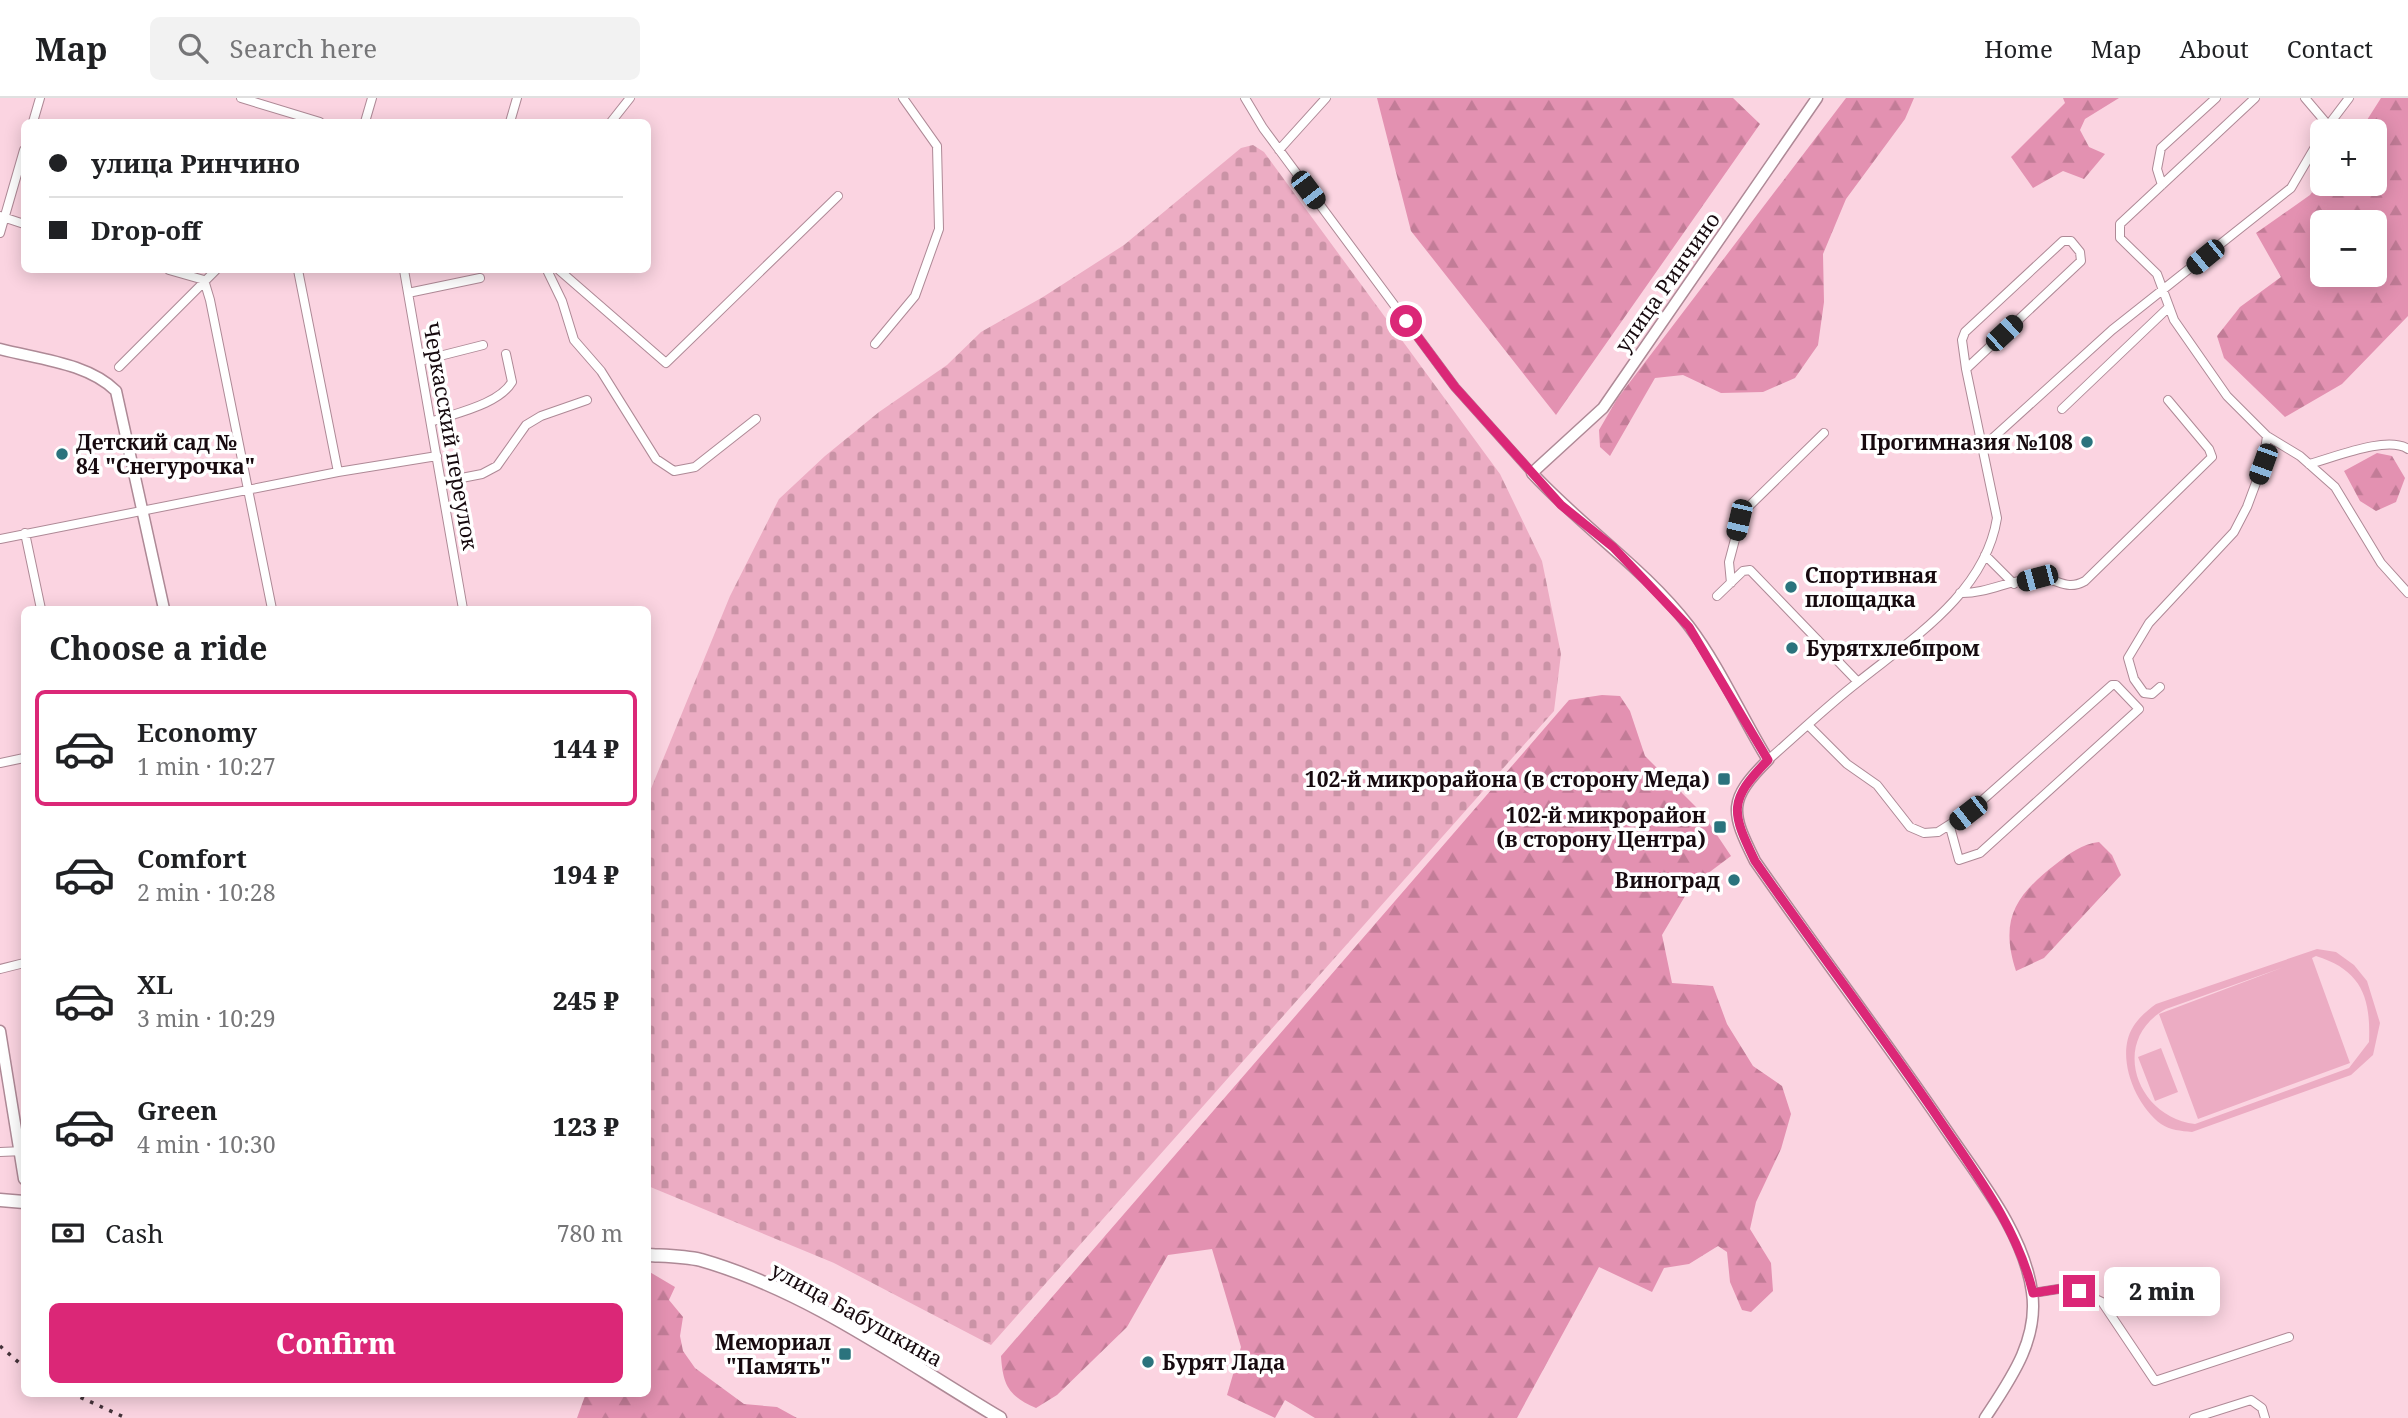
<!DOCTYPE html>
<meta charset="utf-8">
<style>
body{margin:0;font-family:"Noto Serif",serif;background:#f2f2f2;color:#202124;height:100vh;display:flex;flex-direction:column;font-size:26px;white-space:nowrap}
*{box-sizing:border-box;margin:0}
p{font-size:23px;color:#757577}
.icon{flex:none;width:38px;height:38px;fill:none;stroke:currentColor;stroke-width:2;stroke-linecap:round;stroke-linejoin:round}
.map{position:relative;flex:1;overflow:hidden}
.details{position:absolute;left:21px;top:508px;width:630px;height:791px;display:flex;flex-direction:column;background:#fff;border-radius:10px;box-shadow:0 4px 18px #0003}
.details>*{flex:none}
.guide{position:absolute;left:21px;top:21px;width:630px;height:154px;border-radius:10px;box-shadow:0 4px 18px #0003;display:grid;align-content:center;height:154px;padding:0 28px;background:#fff}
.fabs{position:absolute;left:2310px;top:21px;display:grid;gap:14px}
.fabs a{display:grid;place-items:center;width:77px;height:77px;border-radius:10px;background:#fff;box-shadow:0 4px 18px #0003;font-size:35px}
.end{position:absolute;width:32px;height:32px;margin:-16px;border:9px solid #db2777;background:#fff;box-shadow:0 0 0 4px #fff}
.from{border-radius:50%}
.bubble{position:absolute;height:49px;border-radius:10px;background:#fff;box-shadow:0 4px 18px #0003;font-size:23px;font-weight:800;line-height:49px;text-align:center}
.car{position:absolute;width:21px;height:42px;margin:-21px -10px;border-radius:9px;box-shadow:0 0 5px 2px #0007;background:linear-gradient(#222 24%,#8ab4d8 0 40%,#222 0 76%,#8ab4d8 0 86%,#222 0)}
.guide b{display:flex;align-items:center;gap:24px;height:66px;font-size:26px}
.guide b+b{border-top:2px solid #e0e0e0}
.guide i{width:18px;height:18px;background:#202124}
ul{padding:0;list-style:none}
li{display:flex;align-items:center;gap:21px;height:116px;margin:0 14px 10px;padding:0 14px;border:4px solid transparent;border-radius:10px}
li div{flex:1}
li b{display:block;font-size:26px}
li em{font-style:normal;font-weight:800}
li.current{border-color:#db2777}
li>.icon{width:63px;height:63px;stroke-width:1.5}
h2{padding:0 28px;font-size:32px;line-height:84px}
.pay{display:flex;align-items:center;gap:18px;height:77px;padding:0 28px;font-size:26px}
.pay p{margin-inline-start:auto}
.primary-button{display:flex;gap:14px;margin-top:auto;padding:14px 28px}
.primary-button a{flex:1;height:80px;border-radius:10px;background:#db2777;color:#fff;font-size:28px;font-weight:800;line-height:80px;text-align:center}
header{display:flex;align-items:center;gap:42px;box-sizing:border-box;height:98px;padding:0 35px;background:#fff;border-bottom:2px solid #e0e0e0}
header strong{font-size:33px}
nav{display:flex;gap:38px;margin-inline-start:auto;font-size:24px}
.search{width:490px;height:63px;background:#f2f2f2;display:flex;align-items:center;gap:18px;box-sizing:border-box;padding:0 24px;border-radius:10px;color:#757577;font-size:26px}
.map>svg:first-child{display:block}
.grass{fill:#ecacc3;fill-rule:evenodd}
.forest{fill:url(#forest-firs);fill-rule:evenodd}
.cemetery{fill:url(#cemetery-stones)}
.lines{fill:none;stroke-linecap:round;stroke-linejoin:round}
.minor-casing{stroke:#ae8996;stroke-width:10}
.tertiary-casing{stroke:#ae8996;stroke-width:13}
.primary-casing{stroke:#ae8996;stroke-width:15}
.minor{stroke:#fff;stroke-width:8}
.tertiary{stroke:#fff;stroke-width:10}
.primary{stroke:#fff;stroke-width:12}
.rail{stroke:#45333a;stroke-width:3.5;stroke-dasharray:3.5 7;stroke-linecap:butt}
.route{stroke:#db2777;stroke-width:9}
.poi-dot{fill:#2b737d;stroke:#fff;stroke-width:2.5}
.labels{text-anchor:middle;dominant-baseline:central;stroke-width:7;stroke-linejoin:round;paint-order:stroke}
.street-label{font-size:21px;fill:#170a0f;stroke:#fff}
.poi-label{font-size:21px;font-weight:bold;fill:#170a0f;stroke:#fff;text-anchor:end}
</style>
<header>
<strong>Map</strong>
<div class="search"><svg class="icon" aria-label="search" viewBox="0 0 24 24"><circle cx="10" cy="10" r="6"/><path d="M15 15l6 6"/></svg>Search here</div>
<nav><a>Home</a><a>Map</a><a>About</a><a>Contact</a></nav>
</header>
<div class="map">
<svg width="2408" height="1320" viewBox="0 0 2408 1320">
<defs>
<pattern id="forest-firs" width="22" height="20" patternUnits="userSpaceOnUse" patternTransform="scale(1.75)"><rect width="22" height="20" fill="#e391b1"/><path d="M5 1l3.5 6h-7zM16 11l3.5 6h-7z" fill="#c27c97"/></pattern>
<pattern id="cemetery-stones" width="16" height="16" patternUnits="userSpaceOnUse" patternTransform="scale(1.75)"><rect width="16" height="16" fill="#ecacc3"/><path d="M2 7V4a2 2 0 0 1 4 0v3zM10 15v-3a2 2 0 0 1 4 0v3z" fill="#ca93a6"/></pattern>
</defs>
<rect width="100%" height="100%" fill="#fbd4e1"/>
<path class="grass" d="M2317 851 2336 854 2354 867 2367 883 2380 925 2373 957 2351 977 2192 1034C2181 1033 2170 1032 2161 1026 2135 1007 2115 958 2133 929 2139 919 2148 912 2156 906ZM2316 858C2361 872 2371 899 2369 944L2349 970 2195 1026C2136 1019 2109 942 2166 911L2284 869 2159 916 2198 1021 2350 965 2312 860Z
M2161 950 2178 994 2155 1003 2138 959Z"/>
<path class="forest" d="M1377 0H1733L1760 26 1556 317 1411 133Z
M1846 0H1914L1905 21 1846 101 1823 156 1824 204 1818 247 1795 280 1763 294 1721 295 1683 277 1655 280 1610 358 1600 349 1599 332 1617 301Z
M2063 0H2119L2085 21 2080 32 2089 49 2105 56 2084 81 2063 73 2033 90 2011 59 2065 5Z
M2381 0H2408V218L2342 286 2285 319 2224 260 2217 238 2240 209 2281 179 2256 135 2310 97 2322 81V86H2375V33H2360ZM2375 124V177H2322V124Z
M2377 355 2392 358 2405 380 2396 404 2376 413 2360 403 2344 373Z
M1602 597 1620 598 1630 613 1645 658 1703 716 1731 758 1691 788 1662 837 1672 885 1713 888 1727 926 1753 968 1782 988 1791 1016 1781 1051 1756 1104 1750 1131 1771 1165 1773 1193 1751 1214 1742 1212 1730 1184 1727 1154 1718 1148 1689 1166 1664 1170 1652 1194 1599 1169 1517 1320H1315L1285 1302 1275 1320 1227 1297 1241 1249 1212 1151 1168 1157 1127 1229 1057 1297 1036 1310C1009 1298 1003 1288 1001 1258L1569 602Z
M2099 744 2112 757 2121 777 2044 860 2016 873C1999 821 2016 797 2056 766 2070 755 2082 746 2099 744Z
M648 1173 675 1189 669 1202 683 1219 680 1238 683 1253 695 1270 744 1306 777 1309 797 1320H577L586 1295H648Z"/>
<path class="cemetery" d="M1253 47 1264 54 1500 376 1542 463 1561 556 1554 613 991 1247 834 1165 648 1088V698L730 498 779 401 825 358 879 314 947 267 981 234 1043 199 1124 147 1241 50Z"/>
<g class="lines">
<g class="minor-casing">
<path id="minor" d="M241 0 320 24
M1245 0 1263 30 1455 289 1532 375
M2255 0 2120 126V140L2157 176 2174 222 2227 298 2267 338 2300 358 2335 389 2381 465 2408 495
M2305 0 2328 27
M33 24 40 0
M365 24 372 0
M510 24 517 0
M611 24 630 0
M2324 33 2349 0
M1279 52 1326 0
M2162 87 2157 71 2161 50 2216 0
M0 118 24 126
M0 135 24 52
M169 172 204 182 210 202 272 511
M298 172 338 374
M404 172 463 511
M547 172 562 203 574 242 601 273 656 361 674 373 695 369 756 321
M559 172 666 265 838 98
M408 195 480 180
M875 246 915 198 939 131 937 48 903 0
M420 263 483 247
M119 269 216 172
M2062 311 2169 209
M431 324C455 315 498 307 512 284L506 256
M1984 348 2112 232 2291 90 2322 37
M2309 366C2333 360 2387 337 2408 351
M441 384 482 376 497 368 526 327 541 318 587 302
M25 435 41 511
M0 441 338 374 437 358
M1985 457 2014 486
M1731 485 1729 464 1742 415 1824 335
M1960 495C1987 496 2011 481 2037 480 2057 479 2065 494 2085 483L2212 359 2209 351 2168 302
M1717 498 1743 473 1750 472 1858 584
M2160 589 2152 596 2144 595 2134 581 2128 560 2149 525 2234 434 2247 409 2263 366 2267 338
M1809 628 1847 666 1877 687 1910 729 1924 735 1938 734 1968 715 2112 587H2116L2139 611 1980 755 1959 762 1950 729
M1768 662C1798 636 1827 608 1858 584 1913 540 1985 495 1997 420L1966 271 2081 163 2080 154 2071 143H2063L1965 234 1962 242 1966 271
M0 665 24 660
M0 871 24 865
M0 1054 24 1053
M2033 1195 2071 1189 2102 1204 2155 1283 2289 1239
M2194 1320 2251 1302 2262 1310 2265 1320"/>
</g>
<g class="tertiary-casing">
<path id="tertiary" d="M1817 0 1603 310 1532 375C1582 429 1644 470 1689 528 1720 569 1741 618 1768 662 1728 702 1730 713 1755 763 1819 855 1886 943 1949 1036 1981 1083 2024 1136 2032 1194 2039 1242 2010 1282 1985 1320
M0 251C38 261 88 265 116 293L164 511
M0 933 24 1081"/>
</g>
<g class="primary-casing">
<path id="primary" d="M0 1102 24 1104
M648 1157C665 1158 684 1158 701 1162 809 1193 904 1263 1000 1320"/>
</g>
<use href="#minor" class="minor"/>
<use href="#tertiary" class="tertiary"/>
<use href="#primary" class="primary"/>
<path class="rail" d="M0 1248 24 1269
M71 1295 126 1320"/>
</g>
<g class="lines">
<path class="route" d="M1406 223 1455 289 1561 407 1613 449 1689 529 1768 662C1728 703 1731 713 1755 763 1817 852 1883 938 1943 1027 1979 1080 2018 1132 2033 1195L2071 1189 2079 1193"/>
</g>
<g class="poi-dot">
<circle cx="2087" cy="344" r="7"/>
<circle cx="62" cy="356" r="7"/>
<circle cx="1791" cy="489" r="7"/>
<circle cx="1792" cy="550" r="7"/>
<rect x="1717" y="674" width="14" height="14" rx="3.5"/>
<rect x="1713" y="722" width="14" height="14" rx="3.5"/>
<circle cx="1734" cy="782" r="7"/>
<rect x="838" y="1249" width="14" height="14" rx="3.5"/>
<circle cx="1148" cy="1264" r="7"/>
</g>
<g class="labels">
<g class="street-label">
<text transform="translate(1667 184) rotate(-55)">улица Ринчино</text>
<text transform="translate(451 338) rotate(80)">Черкасский переулок</text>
<text transform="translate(857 1216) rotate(29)">улица Бабушкина</text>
</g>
<g class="poi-label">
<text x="76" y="344" text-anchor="start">Детский сад №<tspan x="76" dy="24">84 "Снегурочка"</tspan></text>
<text x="2073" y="344">Прогимназия №108</text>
<text x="1805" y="477" text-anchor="start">Спортивная<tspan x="1805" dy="24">площадка</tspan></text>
<text x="1806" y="550" text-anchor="start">Бурятхлебпром</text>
<text x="1710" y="681">102-й микрорайона (в сторону Меда)</text>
<text x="1706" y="717">102-й микрорайон<tspan x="1706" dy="24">(в сторону Центра)</tspan></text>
<text x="1720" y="782">Виноград</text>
<text x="831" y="1244">Мемориал<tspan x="831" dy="24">"Память"</tspan></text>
<text x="1162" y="1264" text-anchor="start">Бурят Лада</text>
</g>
</g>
</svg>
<div class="fabs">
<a>+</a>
<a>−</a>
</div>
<i class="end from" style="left:1406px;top:223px"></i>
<i class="end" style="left:2079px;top:1193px"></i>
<div class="bubble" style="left:2104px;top:1169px;width:116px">2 min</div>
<i class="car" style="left:1308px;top:92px;rotate:143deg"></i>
<i class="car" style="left:2205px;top:159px;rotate:231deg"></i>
<i class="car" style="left:2004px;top:235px;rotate:47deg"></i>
<i class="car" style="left:2263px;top:366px;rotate:200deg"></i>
<i class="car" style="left:1739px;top:422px;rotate:193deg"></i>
<i class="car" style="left:2037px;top:480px;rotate:255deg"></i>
<i class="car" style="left:1968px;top:715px;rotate:232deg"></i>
<div class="guide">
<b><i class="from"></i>улица Ринчино</b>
<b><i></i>Drop-off</b>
</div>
<section class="details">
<h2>Choose a ride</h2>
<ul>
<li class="current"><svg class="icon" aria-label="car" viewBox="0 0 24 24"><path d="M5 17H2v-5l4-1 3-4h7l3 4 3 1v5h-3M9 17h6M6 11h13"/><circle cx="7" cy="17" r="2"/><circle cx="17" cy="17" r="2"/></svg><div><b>Economy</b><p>1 min · 10:27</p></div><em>144 ₽</em></li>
<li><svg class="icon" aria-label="car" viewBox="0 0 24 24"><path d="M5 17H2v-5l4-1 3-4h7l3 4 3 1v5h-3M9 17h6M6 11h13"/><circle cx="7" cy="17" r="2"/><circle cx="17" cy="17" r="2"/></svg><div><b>Comfort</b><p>2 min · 10:28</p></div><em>194 ₽</em></li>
<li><svg class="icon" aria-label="car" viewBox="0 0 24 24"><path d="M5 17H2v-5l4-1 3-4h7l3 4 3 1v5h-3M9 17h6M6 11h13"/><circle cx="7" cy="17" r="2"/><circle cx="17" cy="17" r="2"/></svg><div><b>XL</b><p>3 min · 10:29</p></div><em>245 ₽</em></li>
<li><svg class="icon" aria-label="car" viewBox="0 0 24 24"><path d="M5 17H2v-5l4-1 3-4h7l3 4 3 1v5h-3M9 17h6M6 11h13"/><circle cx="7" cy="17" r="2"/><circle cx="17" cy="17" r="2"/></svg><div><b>Green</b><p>4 min · 10:30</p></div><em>123 ₽</em></li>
</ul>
<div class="pay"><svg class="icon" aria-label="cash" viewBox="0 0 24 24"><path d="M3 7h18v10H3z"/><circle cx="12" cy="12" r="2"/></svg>Cash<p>780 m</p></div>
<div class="primary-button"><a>Confirm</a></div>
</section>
</div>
